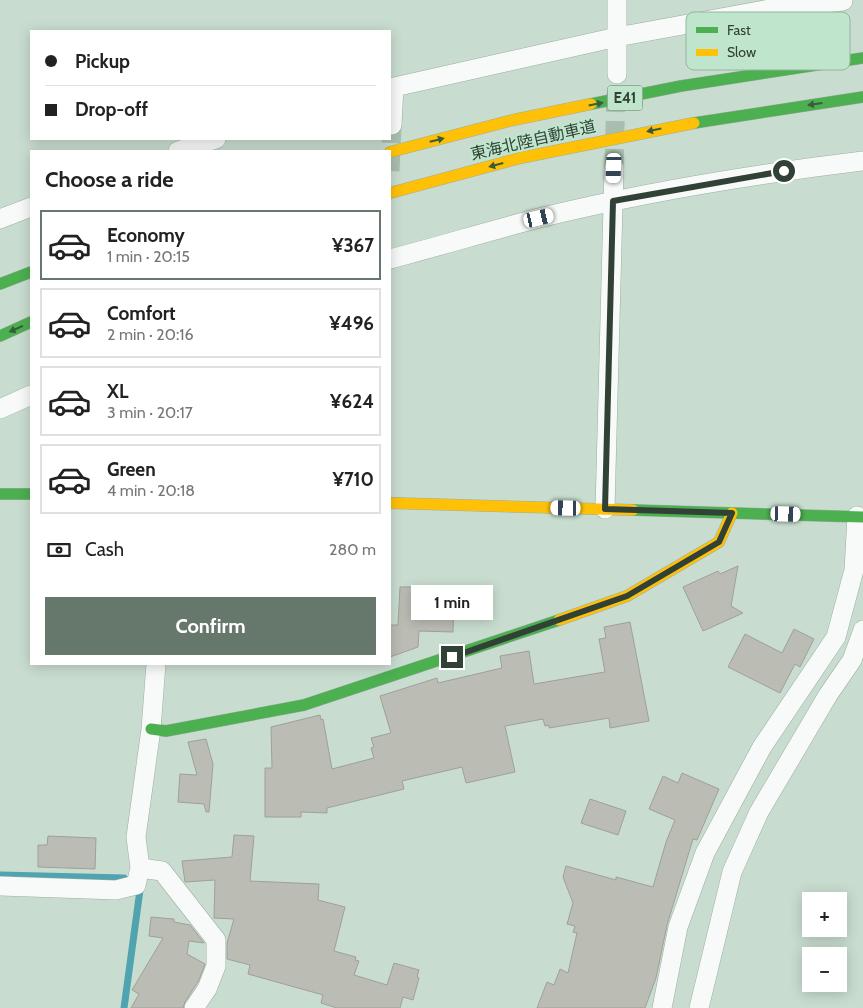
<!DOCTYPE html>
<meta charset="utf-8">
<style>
body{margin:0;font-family:Cabin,"Noto Sans JP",sans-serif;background:#f6f6f6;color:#222;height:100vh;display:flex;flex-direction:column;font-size:19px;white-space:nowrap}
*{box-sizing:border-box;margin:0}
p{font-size:16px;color:#767676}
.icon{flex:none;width:28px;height:28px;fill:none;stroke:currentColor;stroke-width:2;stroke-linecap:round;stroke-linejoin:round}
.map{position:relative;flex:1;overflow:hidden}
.panel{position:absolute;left:30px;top:150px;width:361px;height:515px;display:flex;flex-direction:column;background:#fff;border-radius:0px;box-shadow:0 2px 12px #0003}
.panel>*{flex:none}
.banner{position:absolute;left:30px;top:30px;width:361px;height:110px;border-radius:0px;box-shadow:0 2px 12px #0003;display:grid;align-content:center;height:110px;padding:0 15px;background:#fff}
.controls{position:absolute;left:802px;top:892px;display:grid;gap:10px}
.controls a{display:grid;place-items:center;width:45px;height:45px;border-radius:0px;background:#fff;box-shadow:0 2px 12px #0003;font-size:25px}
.end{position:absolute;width:22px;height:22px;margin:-11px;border:6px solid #314136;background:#fff;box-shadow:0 0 0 2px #fff}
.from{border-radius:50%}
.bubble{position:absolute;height:35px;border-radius:0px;background:#fff;box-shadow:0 2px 12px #0003;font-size:16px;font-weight:700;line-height:35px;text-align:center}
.car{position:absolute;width:15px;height:30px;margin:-15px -8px;border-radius:6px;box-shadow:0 0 4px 1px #0007;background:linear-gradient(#fff 24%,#345 0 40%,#fff 0 76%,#345 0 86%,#fff 0)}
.banner b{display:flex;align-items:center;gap:18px;height:48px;font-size:19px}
.banner b+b{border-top:1px solid #e0e0e0}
.banner i{width:12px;height:12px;background:#222}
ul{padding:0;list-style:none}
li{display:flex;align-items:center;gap:15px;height:70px;margin:0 10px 8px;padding:0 5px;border:2px solid #e0e0e0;border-radius:0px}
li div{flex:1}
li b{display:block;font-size:19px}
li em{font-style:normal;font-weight:700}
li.active{border-color:#66786c}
li>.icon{width:45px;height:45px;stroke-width:1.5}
h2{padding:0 15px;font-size:22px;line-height:60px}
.pay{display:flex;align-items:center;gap:12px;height:55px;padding:0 15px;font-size:19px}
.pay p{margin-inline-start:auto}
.primary-button{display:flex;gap:10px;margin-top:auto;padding:10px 15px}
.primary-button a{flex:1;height:58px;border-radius:0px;background:#66786c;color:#fff;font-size:20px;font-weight:700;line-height:58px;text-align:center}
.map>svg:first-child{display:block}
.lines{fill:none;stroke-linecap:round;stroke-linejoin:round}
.stream{stroke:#50a4b0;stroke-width:7}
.building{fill:#bbbcb4;stroke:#9fa099}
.street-tunnel{stroke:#aabeb0;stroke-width:19;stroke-dasharray:19 9;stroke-linecap:butt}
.street-casing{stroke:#9dada2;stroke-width:20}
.fast-casing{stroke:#9dada2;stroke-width:12}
.slow-casing{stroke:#9dada2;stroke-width:12}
.street{stroke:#f7faf8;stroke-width:19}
.fast{stroke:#4caf50;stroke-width:11}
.slow{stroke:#ffc107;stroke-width:11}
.oneway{fill:#385c3c}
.route{stroke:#314136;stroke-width:6}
.labels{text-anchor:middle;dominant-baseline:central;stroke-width:4.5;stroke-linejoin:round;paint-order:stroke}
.shield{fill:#bfe6cc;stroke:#5c7263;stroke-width:1}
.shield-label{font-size:15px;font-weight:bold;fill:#314136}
.street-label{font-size:16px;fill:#314136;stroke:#bfe6cc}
.key{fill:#bfe6cc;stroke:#94b49f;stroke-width:1}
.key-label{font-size:14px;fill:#314136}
</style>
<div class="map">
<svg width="863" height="1008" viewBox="0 0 863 1008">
<rect width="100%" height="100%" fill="#c8ddcf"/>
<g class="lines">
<path class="stream" d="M0 875 124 878
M124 1008 140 890"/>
</g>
<path class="building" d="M738 566 731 606 743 613 703 631 683 587 718 571 720 574Z
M400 587H417V594L454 596 453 632 419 631 418 647 390 657V625H398Z
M630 622 649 721 610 728 609 718 549 728V725L545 726 543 719 505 726 515 772 466 783 462 767 402 781 404 789 327 808V813L301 812V817H265V768H272L271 727 320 715 321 720 323 719 332 769 374 758 371 748 374 747 371 738 391 733 380 696 437 678 438 683 502 668 500 656 529 651 534 684 605 672 599 639 606 638 604 627Z
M794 629 814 639 800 667 795 664 780 693 728 667 745 634 782 653Z
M206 739 213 764 209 812H206L204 804 178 802 180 774 197 775 188 742Z
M682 773 719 789 697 840 693 839 667 925 656 978 645 1008H537L547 982 554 985 560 969 568 973 577 933 573 932 575 926 567 924 573 903 563 877 566 866 616 880V877L653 887 666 842 675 820 649 809 663 776 678 783Z
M590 799 626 811 618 835 581 823Z
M234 835 254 836 250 881 319 884 318 900 345 907 334 951 356 957 355 960 359 961 354 975 387 985 394 963 419 970 417 977 419 978 413 1000 403 997 400 1008H337L321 1003 323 995 248 974 250 965 227 959V943L234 919 214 918 215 880 185 882 182 861 232 857Z
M48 836 96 838 95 869 38 867V845H47Z
M151 917 174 919V922L190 925 204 943 189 941 187 954 205 964 199 980 185 1002 183 1008H131L139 994 132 990 163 938 149 936Z"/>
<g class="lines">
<path class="street-tunnel" d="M614 168 616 89
M390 171 392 125"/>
<g class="street-casing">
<path id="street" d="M617 74V0
M390 88 617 37 770 9 843 1
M392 125 394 87
M178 151 216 139
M0 219 31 207
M390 259C440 246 489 231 539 218 645 192 755 174 863 161
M0 409 31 395
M605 509 614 168
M140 868 162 871 216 940V966L207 989 194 1008
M0 886 116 890 136 885 140 868 136 837 151 729 156 664
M662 1008 678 927 705 853 762 747 836 637 854 570 857 516
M699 1008 732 872 759 812 828 695 852 660 863 630"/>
</g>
<g class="fast-casing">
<path id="fast" d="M591 104 681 86 863 58
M694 123 863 97
M0 284 31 272
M0 336 31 322
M0 494H31
M633 510 863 517
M151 729 166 731 304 705 559 620"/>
</g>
<g class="slow-casing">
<path id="slow" d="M390 152 513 120 591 104
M390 193 520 158 694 123
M390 503 633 510
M559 620 627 596 719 542 732 513"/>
</g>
<use href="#street" class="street"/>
<use href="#fast" class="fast"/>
<use href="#slow" class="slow"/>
</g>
<defs><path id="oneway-solid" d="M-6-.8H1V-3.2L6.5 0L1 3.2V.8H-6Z" transform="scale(1.25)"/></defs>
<g class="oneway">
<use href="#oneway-solid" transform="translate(596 104) rotate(-11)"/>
<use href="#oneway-solid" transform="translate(815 104) rotate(172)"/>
<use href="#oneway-solid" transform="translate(654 130) rotate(168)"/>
<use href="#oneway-solid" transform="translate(437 140) rotate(-14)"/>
<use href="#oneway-solid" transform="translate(496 165) rotate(165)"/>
<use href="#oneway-solid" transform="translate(16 329) rotate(156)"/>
</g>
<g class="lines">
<path class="route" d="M452 657 627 596 719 542 732 513 605 509 613 201 784 171"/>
</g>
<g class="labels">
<rect class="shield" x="607.5" y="85.5" width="35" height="25" rx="4"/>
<g class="shield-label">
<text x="625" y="98">E41</text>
</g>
<g class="street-label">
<text transform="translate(533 140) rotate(-13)">東海北陸自動車道</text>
</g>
</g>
<rect x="686" y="12" width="164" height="58" rx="8" class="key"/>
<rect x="696" y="27" width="22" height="6" fill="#4caf50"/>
<rect x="696" y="49" width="22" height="7" fill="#ffc107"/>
<g class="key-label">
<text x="727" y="35">Fast</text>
<text x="727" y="57">Slow</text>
</g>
</svg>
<div class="controls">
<a>+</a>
<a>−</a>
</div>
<i class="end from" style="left:784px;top:171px"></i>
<i class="end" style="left:452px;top:657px"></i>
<div class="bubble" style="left:411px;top:585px;width:82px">1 min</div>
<i class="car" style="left:614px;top:168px;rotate:182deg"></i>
<i class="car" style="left:539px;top:218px;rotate:77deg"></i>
<i class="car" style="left:566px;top:508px;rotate:271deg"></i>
<i class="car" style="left:786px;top:514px;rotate:92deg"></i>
<div class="banner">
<b><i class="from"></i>Pickup</b>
<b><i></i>Drop-off</b>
</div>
<section class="panel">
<h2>Choose a ride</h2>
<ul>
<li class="active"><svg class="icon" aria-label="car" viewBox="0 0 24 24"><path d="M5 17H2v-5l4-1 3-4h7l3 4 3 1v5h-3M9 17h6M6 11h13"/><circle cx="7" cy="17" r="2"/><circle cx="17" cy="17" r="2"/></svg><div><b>Economy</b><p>1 min · 20:15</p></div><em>¥367</em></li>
<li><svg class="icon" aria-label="car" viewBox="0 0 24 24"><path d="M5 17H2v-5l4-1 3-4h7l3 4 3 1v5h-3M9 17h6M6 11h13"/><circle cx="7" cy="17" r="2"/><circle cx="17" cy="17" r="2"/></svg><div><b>Comfort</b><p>2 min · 20:16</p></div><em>¥496</em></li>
<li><svg class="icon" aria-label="car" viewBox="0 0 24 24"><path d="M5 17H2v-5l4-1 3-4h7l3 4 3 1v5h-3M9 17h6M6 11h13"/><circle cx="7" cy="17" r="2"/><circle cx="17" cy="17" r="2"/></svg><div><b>XL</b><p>3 min · 20:17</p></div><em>¥624</em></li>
<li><svg class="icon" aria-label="car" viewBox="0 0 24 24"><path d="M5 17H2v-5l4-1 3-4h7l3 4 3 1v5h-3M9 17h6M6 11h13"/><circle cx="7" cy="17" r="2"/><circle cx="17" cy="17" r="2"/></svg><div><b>Green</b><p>4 min · 20:18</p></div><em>¥710</em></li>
</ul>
<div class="pay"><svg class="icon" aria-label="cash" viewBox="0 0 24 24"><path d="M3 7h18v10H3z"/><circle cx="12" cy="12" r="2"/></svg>Cash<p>280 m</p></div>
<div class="primary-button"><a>Confirm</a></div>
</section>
</div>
